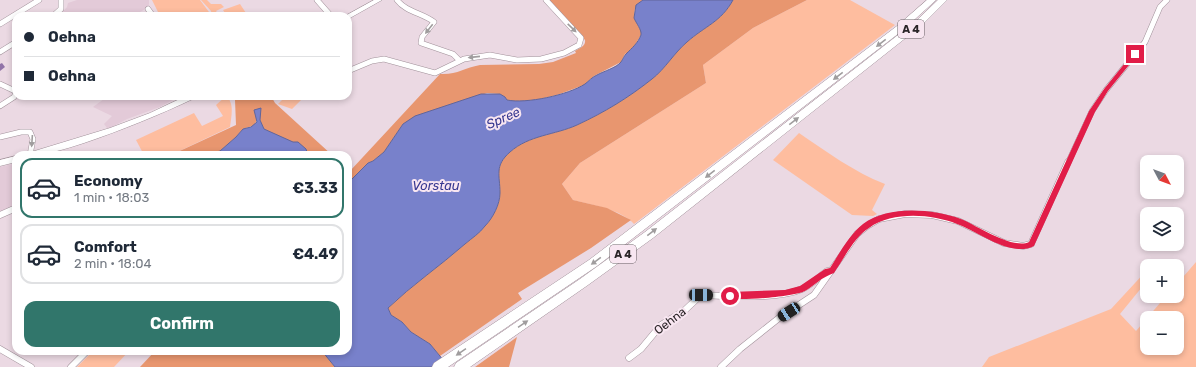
<!DOCTYPE html>
<meta charset="utf-8">
<style>
body{margin:0;font-family:Rubik,sans-serif;background:#f6f6f7;color:#1f2937;height:100vh;display:flex;flex-direction:column;font-size:15px;white-space:nowrap}
*{box-sizing:border-box;margin:0}
p{font-size:13px;color:#747a83}
.icon{flex:none;width:22px;height:22px;fill:none;stroke:currentColor;stroke-width:2;stroke-linecap:round;stroke-linejoin:round}
.map{position:relative;flex:1;overflow:hidden}
.side{position:absolute;left:12px;top:151px;width:340px;height:204px;display:flex;flex-direction:column;background:#fff;border-radius:12px;box-shadow:0 2px 6px #0003}
.side>*{flex:none}
.banner{position:absolute;left:12px;top:12px;width:340px;height:88px;border-radius:12px;box-shadow:0 2px 6px #0003;display:grid;align-content:center;height:88px;padding:0 12px;background:#fff}
.needle{width:26px;rotate:131deg}
.fabs{position:absolute;left:1140px;top:155px;display:grid;gap:8px}
.fabs a{display:grid;place-items:center;width:44px;height:44px;border-radius:8px;background:#fff;box-shadow:0 2px 6px #0003;font-size:20px}
.end{position:absolute;width:18px;height:18px;margin:-9px;border:5px solid #e11d48;background:#fff;box-shadow:0 0 0 2px #fff}
.from{border-radius:50%}
.car{position:absolute;width:12px;height:24px;margin:-12px -6px;border-radius:5px;box-shadow:0 0 3px 1px #0007;background:linear-gradient(#222 24%,#8ab4d8 0 40%,#222 0 76%,#8ab4d8 0 86%,#222 0)}
.banner b{display:flex;align-items:center;gap:14px;height:38px;font-size:15px}
.banner b+b{border-top:1px solid #e0e1e3}
.banner i{width:10px;height:10px;background:#1f2937}
ul{padding:7px 0 0;list-style:none}
li{display:flex;align-items:center;gap:12px;height:60px;margin:0 8px 6px;padding:0 4px;border:2px solid #e0e1e3;border-radius:12px}
li div{flex:1}
li b{display:block;font-size:15px}
li em{font-style:normal;font-weight:700}
li.active{border-color:#31766b}
li>.icon{width:36px;height:36px;stroke-width:1.5}
.action{display:flex;gap:8px;margin-top:auto;padding:8px 12px}
.action a{flex:1;height:46px;border-radius:12px;background:#31766b;color:#fff;font-size:16px;font-weight:700;line-height:46px;text-align:center}
.map>svg:first-child{display:block}
.built{fill:#e3cad8}
.green{fill:#febd9f;fill-rule:evenodd}
.forest{fill:#e8966f}
.water{fill:#7881cb;stroke:#61659a}
.lines{fill:none;stroke-linecap:round;stroke-linejoin:round}
.street-far1-casing{stroke:#a1919a;stroke-width:6}
.street-casing{stroke:#a1919a;stroke-width:7}
.secondary-casing{stroke:#a1919a;stroke-width:1}
.highway-casing{stroke:#a1919a;stroke-width:1}
.street-far1{stroke:#fff;stroke-width:5}
.street{stroke:#fff;stroke-width:6}
.secondary{fill:#fff;fill-rule:evenodd}
.highway{fill:#fff;fill-rule:evenodd}
.shaded-wall{fill:#9174a8}
.oneway{fill:#a09d9e}
.route{fill:#e11d48}
.labels{text-anchor:middle;dominant-baseline:central;stroke-width:4;stroke-linejoin:round;paint-order:stroke}
.shield{fill:#f8e6f1;stroke:#685f64;stroke-width:1}
.shield-label{font-size:11px;font-weight:bold;fill:#2b2528}
.street-label{font-size:12px;fill:#2b2528;stroke:#f8e6f1}
.water-label{font-size:13px;font-style:italic;fill:#383991;stroke:#f8e6f1}
</style>
<div class="map">
<svg width="1196" height="367" viewBox="0 0 1196 367">
<rect width="100%" height="100%" fill="#ebd9e3"/>
<path class="built" d="M77 0H149V4L147 8 133 16H59L67 7 68 3Z
M108 96H180L160 107 127 119 108 129 104 124 112 116 93 107Z
M16 163V205L0 212V167Z"/>
<path class="green" d="M152 0H200L209 12 210 16H160Z
M201 0H207L211 4H221L224 7 216 11 218 14 212 16 211 11Z
M807 0H850L895 25 634 224C621 209 591 205 573 200L562 184 580 163 706 83 703 65 753 28Z
M240 4 248 16H227L223 10Z
M226 96C235 103 231 117 230 127L171 155H144L136 140 194 113 202 126 223 116 216 105Z
M286 96H305L292 109 278 104Z
M799 133C827 152 854 172 885 184L872 210 877 214 873 216 852 215 773 160Z
M1196 262V367H982L989 357 1111 309 1147 270V281L1120 314 1136 331 1166 296H1177V284ZM1147 318H1177V348H1147Z
M93 351H129L114 367H77Z"/>
<path class="forest" d="M549 0H643L635 8 634 18 641 31V35L632 50 625 54 621 62 594 76 584 85 557 95 536 100 513 102 507 100 500 94 487 93 403 124 384 152 373 161 368 163 348 183V169L350 171 440 74C457 75 464 68 480 65L539 64 553 62 576 53 575 51C580 48 586 46 585 40Z
M733 0H807L753 28 703 65 706 83 580 163 562 184 573 200 607 208 631 220 591 248 518 293 522 299 440 356 430 344 411 332 402 322 391 315 388 308C412 285 440 266 465 244 472 238 480 233 485 226 493 218 500 204 500 193 500 175 494 166 510 152 529 135 555 135 577 125 605 112 628 98 652 79 665 69 674 53 687 42 705 26 721 22 733 0Z
M232 96H271L275 103 332 155H308L306 149 264 130 260 120V108L255 125 243 129 236 137 220 151 206 155H171L236 125 235 100Z
M517 337 509 367H475Z
M155 351H322L335 367H140Z"/>
<path class="water" d="M643 0H733C721 22 705 26 687 42 674 53 665 69 652 79 628 98 605 112 577 125 555 135 529 135 510 152 494 166 500 175 500 193 500 204 493 218 485 226 480 233 472 238 465 244 440 266 412 285 388 308L391 315 402 322 411 332 430 344 449 367H335L322 351H348V183L368 163 373 161 384 152 403 124 415 116 481 94H500L505 97 507 100C526 104 568 95 585 84 589 81 592 77 597 75 604 71 616 68 621 62 623 59 624 56 626 54 632 48 638 43 641 35 642 30 636 23 634 18L636 5Z
M261 108 260 120 264 129 293 142H298L306 149 308 155H206L220 151 236 137 243 129 251 127 257 122 254 110Z"/>
<g class="lines">
<g class="street-far1-casing">
<path id="street-far1" d="M317 0 331 16
M397 0C406 12 423 13 434 22L422 37 421 43 453 54 459 60
M148 9 153 16
M53 16 61 9V0
M0 24 39 0
M0 52 16 42
M348 71 372 61 384 59 435 73 464 59 490 55 517 60 541 59 564 53 579 45 581 38 546 0
M0 84 15 91 16 93 14 97 0 106
M0 137 21 132H30L33 139 30 155
M1068 163 1092 111 1106 90 1145 42 1160 7 1167 0"/>
</g>
<g class="street-casing">
<path id="street" d="M0 215 16 208
M0 349 31 367
M629 358 641 349 661 325 685 310 701 295C729 296 776 300 802 289 811 285 819 277 827 271H831
M71 367 87 351
M721 367 740 349 779 318 814 295 857 234 867 226 879 219 905 214 932 215 958 221 1004 243 1023 246 1031 244 1068 162"/>
</g>
<g class="secondary-casing">
<path id="secondary" d="M374 0H382L350 18 348 19V16H345Z
M186 96H196L195 98C159 115 122 130 84 143 65 149 47 155 27 155L28 153 110 128 150 113Z
M16 156V162L0 166V160Z"/>
</g>
<g class="highway-casing">
<path id="highway" d="M927 0H936L903 30 597 266 448 367H432L434 363 589 260 897 26Z
M938 0H947L922 25 653 238 588 285 470 367H454L456 363 580 279 645 232 916 21Z"/>
</g>
<use href="#street-far1" class="street-far1"/>
<use href="#street" class="street"/>
<use href="#secondary" class="secondary"/>
<use href="#highway" class="highway"/>
</g>
<path class="shaded-wall" d="M2 63 5 67 0 71V64Z"/>
<defs><path id="oneway-solid" d="M-6-.8H1V-3.2L6.5 0L1 3.2V.8H-6Z"/></defs>
<g class="oneway">
<use href="#oneway-solid" transform="translate(572 28) rotate(44)"/>
<use href="#oneway-solid" transform="translate(429 29) rotate(128)"/>
<use href="#oneway-solid" transform="translate(881 43) rotate(142)"/>
<use href="#oneway-solid" transform="translate(474 57) rotate(174)"/>
<use href="#oneway-solid" transform="translate(838 76) rotate(142)"/>
<use href="#oneway-solid" transform="translate(794 121) rotate(-38)"/>
<use href="#oneway-solid" transform="translate(32 141) rotate(94)"/>
<use href="#oneway-solid" transform="translate(710 174) rotate(142)"/>
<use href="#oneway-solid" transform="translate(652 232) rotate(-38)"/>
<use href="#oneway-solid" transform="translate(596 261) rotate(144)"/>
<use href="#oneway-solid" transform="translate(523 324) rotate(-34)"/>
<use href="#oneway-solid" transform="translate(461 352) rotate(146)"/>
</g>
<path class="route" d="M1133 53 1138 54 1108 91 1095 112 1034 246C1011 258 979 232 957 224 931 214 893 211 869 228 855 236 843 260 834 273 822 277 815 285 805 291 794 297 738 301 727 298V293L730 292 785 290 800 286 825 269 830 268C839 254 849 235 863 224 889 205 932 209 961 219 976 225 1013 250 1029 242L1089 111 1104 89Z"/>
<g class="labels">
<g class="shield">
<rect x="898" y="20" width="26" height="18" rx="3"/>
<rect x="610" y="245" width="26" height="18" rx="3"/>
</g>
<g class="shield-label">
<text x="911" y="29">A 4</text>
<text x="623" y="254">A 4</text>
</g>
<g class="street-label">
<text transform="translate(670 321) rotate(-37)">Oehna</text>
</g>
<g class="water-label">
<text transform="translate(503 118) rotate(-24)">Spree</text>
<text x="436" y="185">Vorstau</text>
</g>
</g>
</svg>
<div class="fabs">
<a><svg class="needle" viewBox="-14 -14 28 28"><path d="M0-13l5 13h-10z" fill="#e53935"/><path d="M0 13l5-13h-10z" fill="#747a83"/></svg></a>
<a><svg class="icon" aria-label="layers" viewBox="0 0 24 24"><path d="M12 4l9 5-9 5-9-5zM3 14l9 5 9-5"/></svg></a>
<a>+</a>
<a>−</a>
</div>
<i class="end from" style="left:730px;top:296px"></i>
<i class="end" style="left:1135px;top:54px"></i>
<i class="car" style="left:701px;top:295px;rotate:91deg"></i>
<i class="car" style="left:789px;top:312px;rotate:237deg"></i>
<div class="banner">
<b><i class="from"></i>Oehna</b>
<b><i></i>Oehna</b>
</div>
<section class="side">
<ul>
<li class="active"><svg class="icon" aria-label="car" viewBox="0 0 24 24"><path d="M5 17H2v-5l4-1 3-4h7l3 4 3 1v5h-3M9 17h6M6 11h13"/><circle cx="7" cy="17" r="2"/><circle cx="17" cy="17" r="2"/></svg><div><b>Economy</b><p>1 min · 18:03</p></div><em>€3.33</em></li>
<li><svg class="icon" aria-label="car" viewBox="0 0 24 24"><path d="M5 17H2v-5l4-1 3-4h7l3 4 3 1v5h-3M9 17h6M6 11h13"/><circle cx="7" cy="17" r="2"/><circle cx="17" cy="17" r="2"/></svg><div><b>Comfort</b><p>2 min · 18:04</p></div><em>€4.49</em></li>
</ul>
<div class="action"><a>Confirm</a></div>
</section>
</div>
